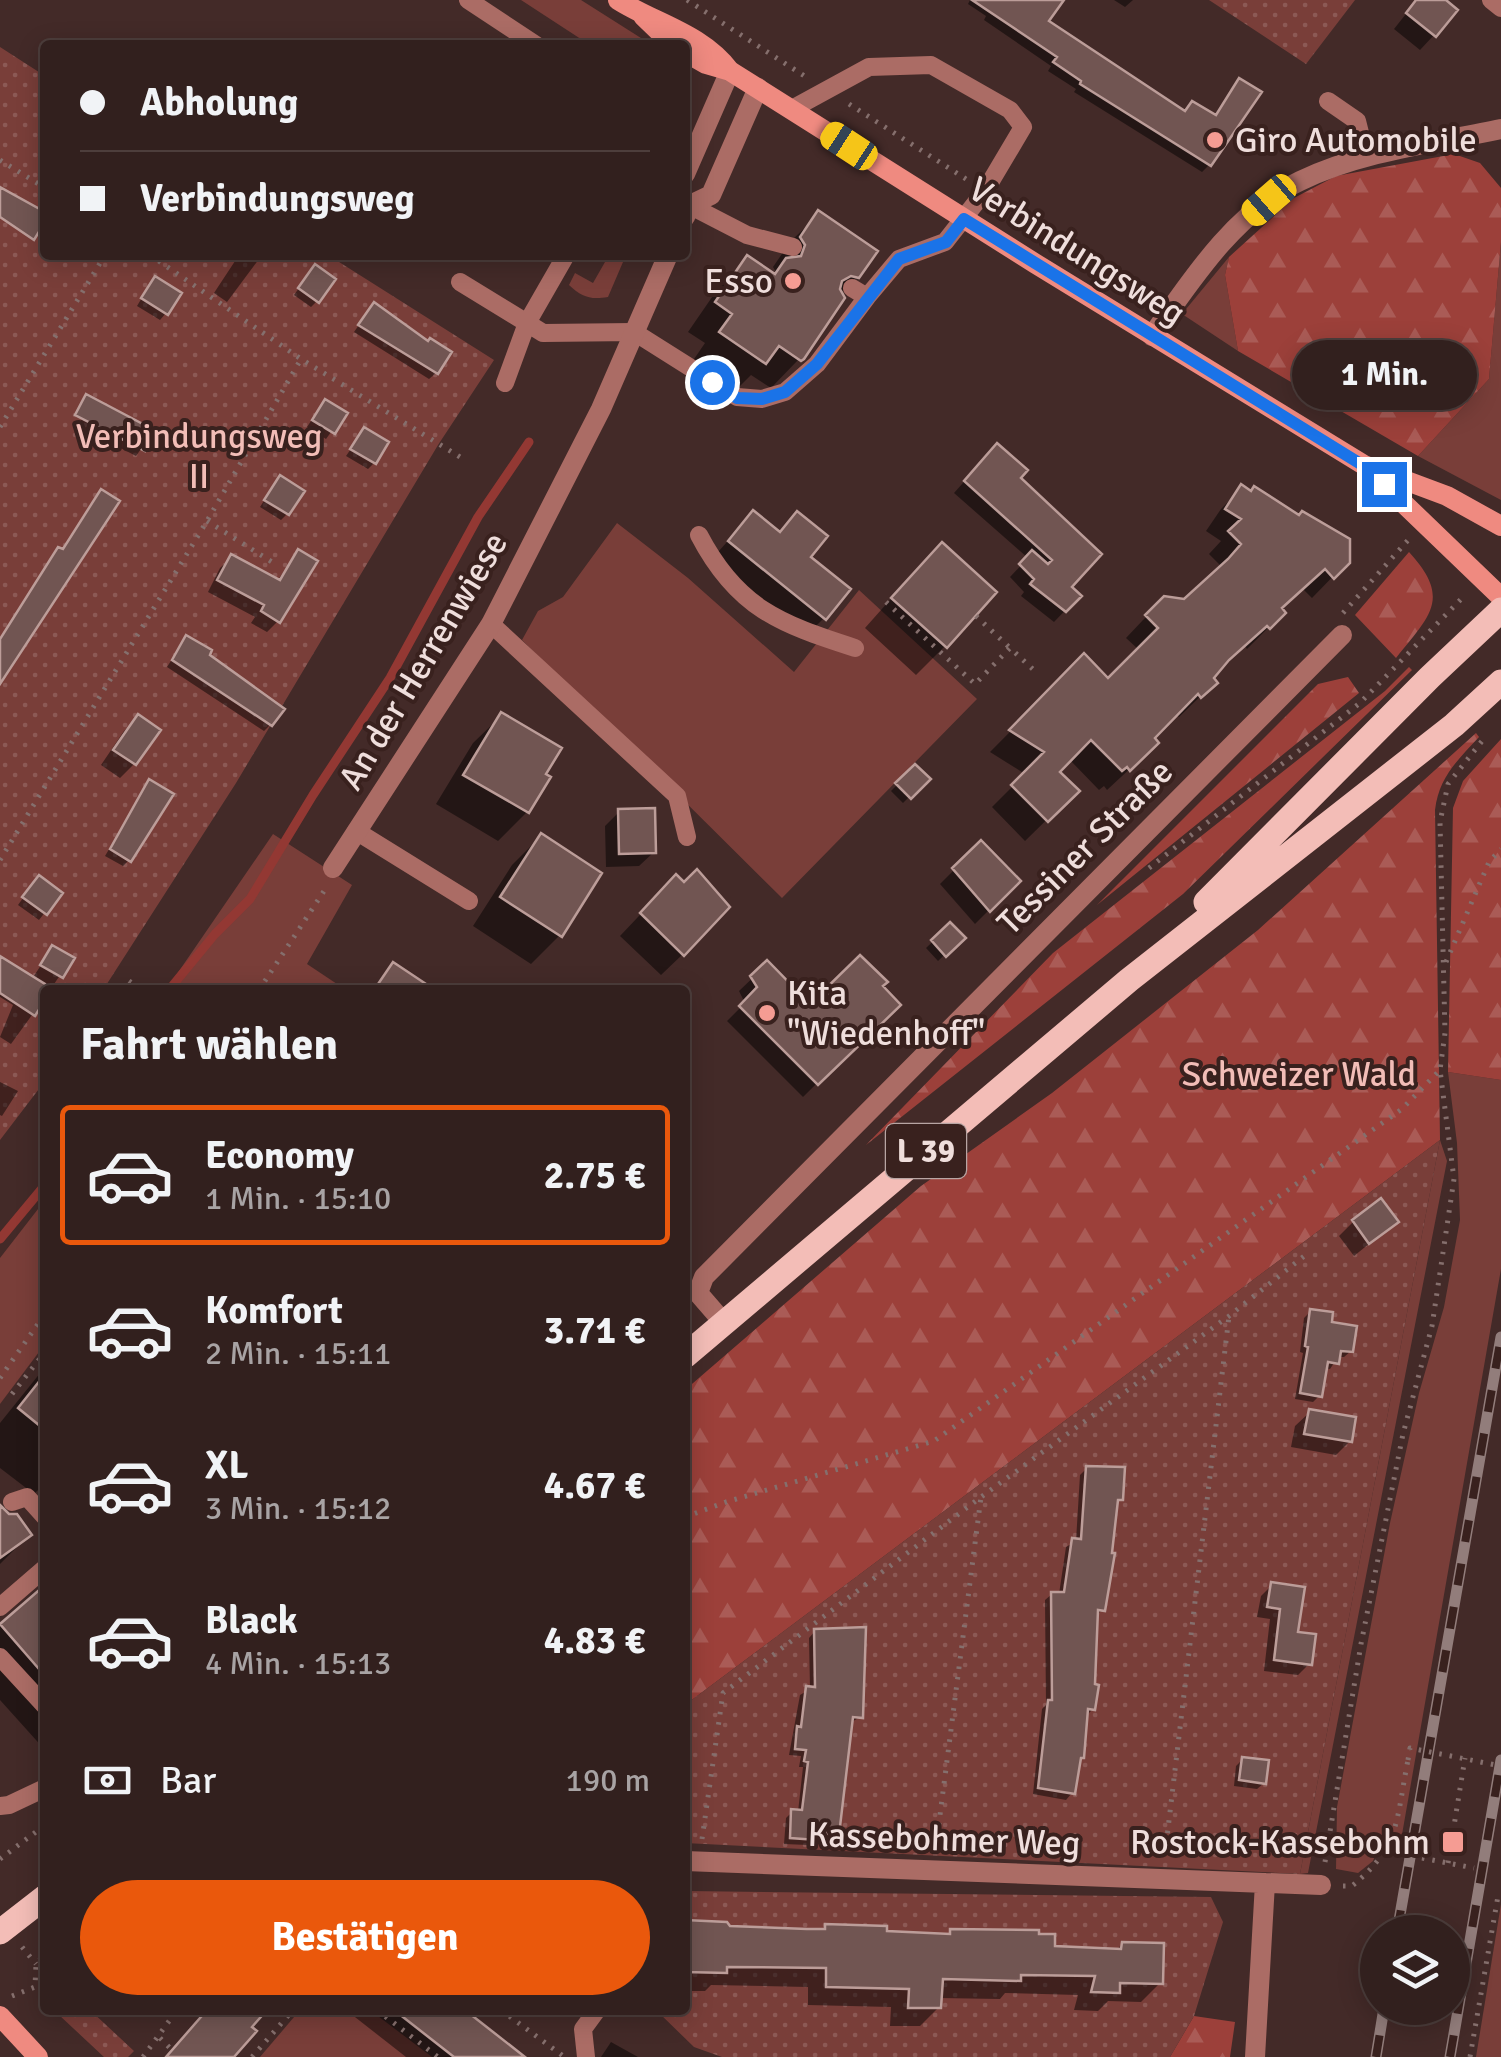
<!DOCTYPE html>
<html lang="de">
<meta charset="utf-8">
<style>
body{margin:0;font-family:Signika,sans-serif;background:#3a2827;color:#f1f3f6;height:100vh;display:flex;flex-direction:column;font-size:38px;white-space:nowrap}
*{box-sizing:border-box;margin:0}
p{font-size:32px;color:#a8a3a4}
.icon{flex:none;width:55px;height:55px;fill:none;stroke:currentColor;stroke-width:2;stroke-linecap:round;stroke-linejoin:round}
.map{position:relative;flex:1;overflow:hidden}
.side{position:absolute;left:40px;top:985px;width:650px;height:1030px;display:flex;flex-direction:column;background:#32201e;border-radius:10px;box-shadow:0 5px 25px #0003,0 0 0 2px #4d3e3c}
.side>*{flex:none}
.hud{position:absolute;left:40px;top:40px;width:650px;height:220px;border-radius:10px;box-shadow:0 5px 25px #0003,0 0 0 2px #4d3e3c;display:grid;align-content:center;height:220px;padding:0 40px;background:#32201e}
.tools{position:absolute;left:1360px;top:1915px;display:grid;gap:20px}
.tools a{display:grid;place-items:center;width:110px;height:110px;border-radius:50%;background:#32201e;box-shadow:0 5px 25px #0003,0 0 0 2px #4d3e3c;font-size:50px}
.end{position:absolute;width:45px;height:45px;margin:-22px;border:12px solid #1a73e8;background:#fff;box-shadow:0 0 0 5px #fff}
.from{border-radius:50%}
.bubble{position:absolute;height:70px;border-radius:35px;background:#32201e;box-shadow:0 5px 25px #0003,0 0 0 2px #4d3e3c;font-size:32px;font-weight:700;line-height:70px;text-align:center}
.car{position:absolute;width:30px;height:60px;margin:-30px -15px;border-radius:12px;box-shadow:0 0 8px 2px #0007;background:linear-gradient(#f5c518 24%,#345 0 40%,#f5c518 0 76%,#345 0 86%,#f5c518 0)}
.hud b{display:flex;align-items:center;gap:35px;height:95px;font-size:38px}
.hud b+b{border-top:2px solid #4d3e3c}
.hud i{width:25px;height:25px;background:#f1f3f6}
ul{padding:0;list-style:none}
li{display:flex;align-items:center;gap:30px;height:140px;margin:0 20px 15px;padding:0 20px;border:5px solid transparent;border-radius:10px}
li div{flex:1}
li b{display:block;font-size:38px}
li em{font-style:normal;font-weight:700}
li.active{border-color:#ea580c}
li>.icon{width:90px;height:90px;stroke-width:1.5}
h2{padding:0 40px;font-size:45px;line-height:120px}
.pay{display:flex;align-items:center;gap:25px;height:110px;padding:0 40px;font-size:38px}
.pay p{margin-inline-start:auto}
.action{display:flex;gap:20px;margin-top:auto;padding:20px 40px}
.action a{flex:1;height:115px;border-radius:60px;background:#ea580c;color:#fff;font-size:40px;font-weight:700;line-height:115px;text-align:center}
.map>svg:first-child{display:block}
.grass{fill:#793e39}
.forest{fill:url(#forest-firs)}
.garden{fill:url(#garden-dots)}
.shadow{fill:#0007}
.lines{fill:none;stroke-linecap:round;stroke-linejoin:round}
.stream{stroke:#933833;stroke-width:9}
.building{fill:#715552;stroke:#bc9d99;stroke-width:2.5}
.path{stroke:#856f6d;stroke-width:5;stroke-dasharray:2.5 8;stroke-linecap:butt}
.lane{stroke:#ab6c65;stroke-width:18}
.street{stroke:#ab6c65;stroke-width:20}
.secondary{stroke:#ef8a80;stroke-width:20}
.primary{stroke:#f3bdb7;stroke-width:25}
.rail-casing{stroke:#927d7b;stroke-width:11}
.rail{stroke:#39211e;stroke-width:8;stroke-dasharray:22;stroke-linecap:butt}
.path-bridge{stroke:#856f6d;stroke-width:5;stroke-dasharray:2.5 8;stroke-linecap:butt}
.route{stroke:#1a73e8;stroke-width:12}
.poi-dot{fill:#f59c93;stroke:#39211e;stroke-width:4}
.labels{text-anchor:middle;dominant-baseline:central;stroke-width:8;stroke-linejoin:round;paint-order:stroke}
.shield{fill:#39211e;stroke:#b8a5a3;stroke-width:2.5}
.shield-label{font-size:32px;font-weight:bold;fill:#efdedc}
.poi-label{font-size:35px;fill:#efdedc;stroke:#39211e;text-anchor:start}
.street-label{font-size:35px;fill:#efdedc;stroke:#39211e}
.park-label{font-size:35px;fill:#f2bdb7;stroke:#39211e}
</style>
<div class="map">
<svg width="1501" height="2057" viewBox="0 0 1501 2057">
<defs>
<pattern id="forest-firs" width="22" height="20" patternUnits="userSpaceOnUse" patternTransform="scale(2.5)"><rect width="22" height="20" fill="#9c403a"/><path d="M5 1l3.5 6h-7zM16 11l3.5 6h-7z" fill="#aa5b56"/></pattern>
<pattern id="garden-dots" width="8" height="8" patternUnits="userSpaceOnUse" patternTransform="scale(2.5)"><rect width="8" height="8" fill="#793e39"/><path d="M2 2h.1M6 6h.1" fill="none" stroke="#8c5955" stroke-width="1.8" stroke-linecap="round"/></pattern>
</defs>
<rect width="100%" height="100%" fill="#432a28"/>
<path class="grass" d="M521 0H581L652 45H590Z
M1501 242V500L1418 456 1489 379Z
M609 255H626L608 297C590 300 582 297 569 285L575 273 593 283Z
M1229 257 1225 275 1238 351 1182 314Z
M617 523 688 578 794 672 859 590 977 699 782 898 522 640 538 611 563 597Z
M273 834 352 885 307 964 346 990H166Z
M1448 1072 1501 1080V1269L1400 1846 1380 1842 1373 1861 1358 1873 1336 1869 1337 1807 1367 1646 1390 1523 1419 1393 1444 1307 1460 1220 1457 1143Z
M1440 1140 1447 1161 1308 1873 1300 1874Z
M45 1200V1344L0 1404V1258Z
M1501 1904V2057H1476Z
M300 2010H370L432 2057H260Z"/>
<path class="forest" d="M1454 154 1480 163 1501 188V242L1489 379 1418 456 1238 351 1225 275 1229 257 1294 198 1336 176Z
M1409 552C1452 599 1430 615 1396 658L1355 615Z
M1409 667 1412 670 1183 894 866 1145 1053 953 1385 691Z
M1348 677 1359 693 1097 905 1318 684Z
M1476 733 1479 737C1457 761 1439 777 1435 810L1440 1140 685 1705V1390L921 1186 1052 1093 1258 930Z
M1501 739V1080L1448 1072 1453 808 1463 781Z
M1194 2016 1235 2022 1230 2057H1170Z"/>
<path class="garden" d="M1209 0H1355L1306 64Z
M0 47 45 76V255H328L494 360 438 445 236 783 103 990H45V1081L0 1140Z
M1440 1140 1300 1874 685 1843V1705Z
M685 1891 1211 1897 1223 1922 1194 2016 1170 2057H722L694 2047 656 2010H685Z
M58 2010H90L134 2051 128 2057H104L58 2014Z"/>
<path class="shadow" d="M970 0H1061L1046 22 1184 113 1214 117 1240 81 1209 165 1202 172 1074 92 1076 89 1048 71 1051 66 984 20 986 16 968 4Z
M1114 0H1133L1125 7Z
M1417 0H1442L1434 35 1420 50 1394 29Z
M819 214 857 276 840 294 799 359 771 388 751 375 735 391 692 362 705 343 688 332 719 287 747 258 772 275 776 272 773 267 790 242Z
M239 255H262L227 302 214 293Z
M309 274 317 301 311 307 294 295Z
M149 286 166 313 160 320 137 306Z
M368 312 449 353 436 373 429 379 354 332Z
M88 408 153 432 136 456 78 426Z
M319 409 344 414 326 439 307 427Z
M364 430 374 463 368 469 346 456Z
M986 457 1017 478 1069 587 1079 596 1054 622 1021 596 1024 592 1010 577 1028 558 954 493Z
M274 485 287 514 281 520 260 507Z
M1242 488 1347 562 1312 598 1302 588 1280 609 1283 613 1247 649 1244 645 1210 678 1214 683 1179 717 1175 714 1151 738 1135 764 1107 790 1104 786 1099 790 1069 759 1057 772 1076 791 1025 841 992 807 1025 774 990 752 1084 657 1108 681 1139 650 1126 638 1143 620 1165 599 1184 602 1222 567 1209 554 1221 541 1206 531 1221 509Z
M753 513 778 533 797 514 824 618 804 638 709 562Z
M298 552 278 621 267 632 251 623 255 617 208 592 220 568 232 557 277 581Z
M913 574 945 646 916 675 865 628Z
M186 638 270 725 264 731 167 667Z
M502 715 543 775 527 812 498 841 436 804 473 743Z
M138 717 134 764 120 778 101 765 124 731Z
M915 767 927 779 903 803 891 791Z
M149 782 129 860 123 866 105 856Z
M619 812 654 852 639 866 606 867 605 826Z
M541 836 560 935 531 964 473 926 512 865Z
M981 843 1018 881 975 924 940 884Z
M33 884 60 893 39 920 18 905Z
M655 899 683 954 661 975 620 936Z
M950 925 962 938 938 961 926 948Z
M52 948 71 959 50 990H45V997L11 1044 0 1037 13 1005 0 997V959L32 979Z
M767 964 810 1007 880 986 897 1004 803 1097 727 1021 745 1003 739 991Z
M0 1082 18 1091 2 1116 0 1115Z
M1353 1222H1396L1354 1256 1339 1236Z
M1311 1311 1329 1325 1351 1351 1344 1357H1338L1330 1369 1324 1368 1320 1395 1313 1402 1295 1399 1303 1353 1300 1352 1304 1318Z
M45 1367V1483L34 1494 0 1468V1423Z
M1310 1412 1350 1441 1336 1455 1291 1447 1295 1426Z
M1087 1468 1121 1499 1114 1505 1103 1609 1095 1617 1093 1709 1085 1717 1072 1793 1066 1800 1033 1794 1042 1709 1046 1705 1045 1600 1052 1594H1059L1066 1547 1076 1541 1080 1475Z
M0 1509 29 1535 0 1564Z
M1272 1585 1310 1663 1298 1675 1264 1671 1270 1619 1257 1617 1261 1596Z
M45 1586V1750L0 1700V1626Z
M815 1631 860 1717 850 1723 837 1833 830 1840 814 1839 808 1845 784 1844 786 1818 792 1812H798L803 1767H799L801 1756 789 1755 800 1695 810 1689 809 1638Z
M1243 1759 1264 1783 1257 1789 1234 1786 1236 1766Z
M685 1926 822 1932 826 1927 946 1936 951 1932 1053 1948 1115 1952 1122 1944 1160 1983 1141 2002 1108 2001 1098 2011 1074 2010 1078 1995 1005 1993 1000 1999 939 1998V2007L920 2026H890L891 2007 808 2005V1987L711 1985 705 1991H685Z
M346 2010H464L525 2057H406Z
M611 2042 638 2057H601Z"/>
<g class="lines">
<path class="stream" d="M173 985 215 934 250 899 313 795 390 678 478 517 529 442
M0 1239 45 1185"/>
</g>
<path class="building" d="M972 0H1064L1049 21 1185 111 1192 101 1216 115 1239 78 1262 92 1211 166 1080 84 1081 81 1053 62 1057 57Z
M1416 0H1446L1458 10 1436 37 1406 13Z
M0 187 45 212V222L34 240 0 217Z
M818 210 878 251 859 278 851 276 842 281 840 289 845 298 804 359 801 361 779 346 766 364 719 332 732 314 715 302 747 255 775 274 786 258 801 256 805 245 800 237Z
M315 264 336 279 319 303 298 288Z
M155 276 182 293 168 315 141 298Z
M374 302 428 341 430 338 452 352 438 374 358 325Z
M86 394 156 431 145 451 75 415Z
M325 399 348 413 335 434 312 420Z
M364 427 389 442 376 464 350 449Z
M997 443 1028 470 1021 478 1102 554 1072 587 1082 596 1066 612 1030 584 1034 579 1019 564 1032 550 1048 564 1052 560 964 481Z
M280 475 305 491 289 515 264 500Z
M1241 484 1251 491 1254 486 1299 515 1302 511 1350 539V563L1334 579 1325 569 1282 608 1286 613 1270 629 1267 626 1229 660 1214 678 1218 683 1201 698 1198 694 1155 738 1159 743 1130 771 1127 767 1122 771 1091 740 1060 772 1080 791 1048 822 1011 785 1044 752 1009 730 1084 653 1108 678 1158 628 1145 615 1164 596 1184 599 1228 559 1241 544 1228 531 1241 519 1225 509Z
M101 489 120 501 0 684V639L58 547 63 549Z
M753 510 780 532 797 511 828 536 811 557 851 589 826 620 728 541Z
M942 542 997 592 947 648 891 598Z
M298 549 318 561 280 623 261 611 264 605 217 580 231 554 280 580Z
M186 635 212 650 210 655 285 709 272 726 172 660Z
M501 712 562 748 546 774 551 777 529 813 463 775Z
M138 714 161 730 136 765 113 750Z
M915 764 931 779 911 799 895 783Z
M149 779 174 794 131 862 110 849Z
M655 808 656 853 619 854 618 809Z
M541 833 602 873 562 937 500 897Z
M981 840 1021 881 990 912 952 868Z
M697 869 730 907 684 956 640 913 676 874 684 882Z
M39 875 63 893 47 915 22 897Z
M950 922 966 938 946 957 931 940Z
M52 945 75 958 63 978 40 965Z
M860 955 888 982 883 986 901 1005 818 1085 739 1006 757 987 750 976 767 960 810 1004Z
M0 956 45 984V1000L35 1016 0 993Z
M393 962 435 990H374Z
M1381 1198 1399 1222 1369 1244 1352 1220Z
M1310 1309 1333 1312 1332 1322 1357 1326 1353 1352 1341 1351 1339 1364 1328 1362 1322 1397 1300 1393 1308 1347 1305 1346Z
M45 1374V1430L18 1408Z
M1309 1409 1356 1417 1352 1442 1304 1434Z
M1086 1466 1125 1467 1123 1500H1118L1112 1553H1115L1105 1611 1098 1610 1095 1684 1099 1685 1095 1710 1088 1709 1084 1758H1081L1075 1794 1038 1788 1048 1700H1052L1051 1592H1064L1072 1538 1081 1539Z
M0 1505 9 1514H17L32 1535 0 1558Z
M1271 1582 1305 1587 1298 1632 1316 1634 1312 1665 1274 1660 1280 1609 1267 1607Z
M45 1585V1676L0 1624Z
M866 1627 863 1718 853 1717 839 1835 817 1833V1840L790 1838 791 1809 802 1810 808 1762 804 1761 806 1750 795 1749 797 1726 801 1727 806 1686 815 1687 814 1629Z
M1242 1757 1269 1760 1266 1784 1239 1780Z
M685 1920 727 1922 730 1926 807 1929H825V1924L887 1926V1931L950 1934V1929L1039 1930V1934H1055V1946L1121 1949 1122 1942 1164 1943 1163 1984 1120 1983V1993L1091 1992 1095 1976 1021 1975V1981L943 1979 941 2008H908L909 1989 826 1987V1968L727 1967V1973L685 1972Z
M207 2010H267L252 2027 257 2031 234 2057H166Z
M394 2010H465L525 2057H454Z"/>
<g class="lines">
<path class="path" d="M687 0 806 77
M849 104 966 179
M0 160 45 188
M1005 204 1151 298
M150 255 301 359 460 457
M0 427 105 255
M207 521 272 562
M886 602 975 684 1010 648 1037 673
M1343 613 1409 539
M976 616 1010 648
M0 860 207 521 301 359
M1149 868 1360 703 1465 595
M1446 962 1489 862 1501 849
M129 981 142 990
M259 990 326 888
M0 1378 45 1314
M12 1394 45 1352
M685 1517 726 1502 934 1441 1402 1109 1440 1070
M702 1839 723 1693 981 1497 1229 1316 1308 1253
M936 1846 981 1497
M1165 1854 1229 1316
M1422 1858 1474 1868
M0 1859 45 1825
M1325 1862 1361 1644 1403 1434 1432 1326 1454 1179 1440 1070 1445 1033 1440 822 1448 784 1486 736
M1448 1863 1465 1758
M1343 1886H1352C1401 1846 1396 1819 1408 1760
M22 1947 36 1964
M12 1996 35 1987 36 1964 45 1955
M377 2010 438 2057
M501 2010 563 2056
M160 2038 172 2050
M143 2057 177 2010
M252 2057 293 2010
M1470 2057 1498 1896 1501 1897"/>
<path class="lane" d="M468 0 536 45
M1491 0 1501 8
M1328 101 1357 121 1366 157
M792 109 869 67 931 65 1010 110 1023 127 985 191 945 242 899 259 867 297 852 288
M685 203 747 235 793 247
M566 255 527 323 543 333 634 332 737 397 762 399 785 392 817 364 867 297
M460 282 527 323 505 383
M699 535C737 608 780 624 855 648
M491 624 677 796 687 837
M356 831 469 901
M12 1502 27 1497 45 1517
M0 1607 45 1568
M0 1657 45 1706
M0 1806 9 1805 45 1788
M586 2057 583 2029 597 2010"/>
<path class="street" d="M685 174 730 71
M685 217 690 205 711 195 758 88
M1152 336C1191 280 1236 211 1300 181 1362 151 1434 143 1501 129
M333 868 491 624 601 409 668 255
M724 1323 698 1293 704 1277 1342 635
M685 1861 1321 1885
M1255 2057 1265 1883"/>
<path class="secondary" d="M618 0C656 24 701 33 730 71
M643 16 673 45
M685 52 706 64 730 71 1036 264 1364 465 1447 496 1501 526
M1373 474 1501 597
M0 2016 38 2057"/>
<path class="primary" d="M1206 902 1430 677 1501 610
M685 1356 1129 980 1454 725 1501 682
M0 1932 45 1897"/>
<g class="rail-casing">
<path id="rail" d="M1397 1932 1501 1337
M1376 2057 1384 2008
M1450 2057 1501 1760"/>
</g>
<use href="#rail" class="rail"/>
<path class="path-bridge" d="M1408 1760 1410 1748 1501 1766"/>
</g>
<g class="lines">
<path class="route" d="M712 382 737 398 762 399 785 392 817 364 899 259 946 242 964 219 1364 466 1384 484"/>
</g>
<g class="poi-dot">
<circle cx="1215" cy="140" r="10"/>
<circle cx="793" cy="281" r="10"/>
<circle cx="767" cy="1013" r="10"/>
<rect x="1441" y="1830" width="24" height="24" rx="5"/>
</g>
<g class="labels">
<rect class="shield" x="886" y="1124" width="80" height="54" rx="8"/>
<g class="shield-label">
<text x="926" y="1151">L 39</text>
</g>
<g class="poi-label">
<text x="1235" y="140">Giro Automobile</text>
<text x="773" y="281" text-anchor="end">Esso</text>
<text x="787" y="993">Kita<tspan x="787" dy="40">"Wiedenhoff"</tspan></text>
<text x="1430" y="1842" text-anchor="end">Rostock-Kassebohm</text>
</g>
<g class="street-label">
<text transform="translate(1077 251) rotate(32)">Verbindungsweg</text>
<text transform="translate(423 661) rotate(-59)">An der Herrenwiese</text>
<text transform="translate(1085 847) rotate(-45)">Tessiner Straße</text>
<text transform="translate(944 1839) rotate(2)">Kassebohmer Weg</text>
</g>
<g class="park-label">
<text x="199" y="436">Verbindungsweg<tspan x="199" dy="40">II</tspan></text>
<text x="1299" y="1074">Schweizer Wald</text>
</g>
</g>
</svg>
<div class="tools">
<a><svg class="icon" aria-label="layers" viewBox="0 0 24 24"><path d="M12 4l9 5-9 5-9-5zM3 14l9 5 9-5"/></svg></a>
</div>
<i class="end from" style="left:712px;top:382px"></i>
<i class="end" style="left:1384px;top:484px"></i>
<div class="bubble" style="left:1292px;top:340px;width:185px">1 Min.</div>
<i class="car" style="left:849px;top:146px;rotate:303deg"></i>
<i class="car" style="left:1269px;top:200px;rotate:229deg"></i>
<div class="hud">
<b><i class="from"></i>Abholung</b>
<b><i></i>Verbindungsweg</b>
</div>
<section class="side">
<h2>Fahrt wählen</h2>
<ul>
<li class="active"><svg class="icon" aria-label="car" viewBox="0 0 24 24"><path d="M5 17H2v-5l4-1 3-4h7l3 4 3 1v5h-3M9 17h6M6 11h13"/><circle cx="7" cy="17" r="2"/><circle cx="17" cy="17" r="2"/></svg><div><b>Economy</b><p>1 Min. · 15:10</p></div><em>2.75 €</em></li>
<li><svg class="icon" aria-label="car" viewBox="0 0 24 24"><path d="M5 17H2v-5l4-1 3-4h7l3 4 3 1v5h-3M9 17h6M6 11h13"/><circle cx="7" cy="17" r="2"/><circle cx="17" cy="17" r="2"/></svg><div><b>Komfort</b><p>2 Min. · 15:11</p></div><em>3.71 €</em></li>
<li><svg class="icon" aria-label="car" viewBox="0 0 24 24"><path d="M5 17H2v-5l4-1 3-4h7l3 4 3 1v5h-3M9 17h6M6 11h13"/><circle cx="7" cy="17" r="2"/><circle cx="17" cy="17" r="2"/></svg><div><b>XL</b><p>3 Min. · 15:12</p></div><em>4.67 €</em></li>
<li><svg class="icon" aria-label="car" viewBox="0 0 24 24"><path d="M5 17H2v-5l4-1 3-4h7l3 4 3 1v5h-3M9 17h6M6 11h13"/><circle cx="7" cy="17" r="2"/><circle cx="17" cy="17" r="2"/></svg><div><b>Black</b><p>4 Min. · 15:13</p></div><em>4.83 €</em></li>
</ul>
<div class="pay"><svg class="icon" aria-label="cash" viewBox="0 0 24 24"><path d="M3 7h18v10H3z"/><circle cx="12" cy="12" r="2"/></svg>Bar<p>190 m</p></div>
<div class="action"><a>Bestätigen</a></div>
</section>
</div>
